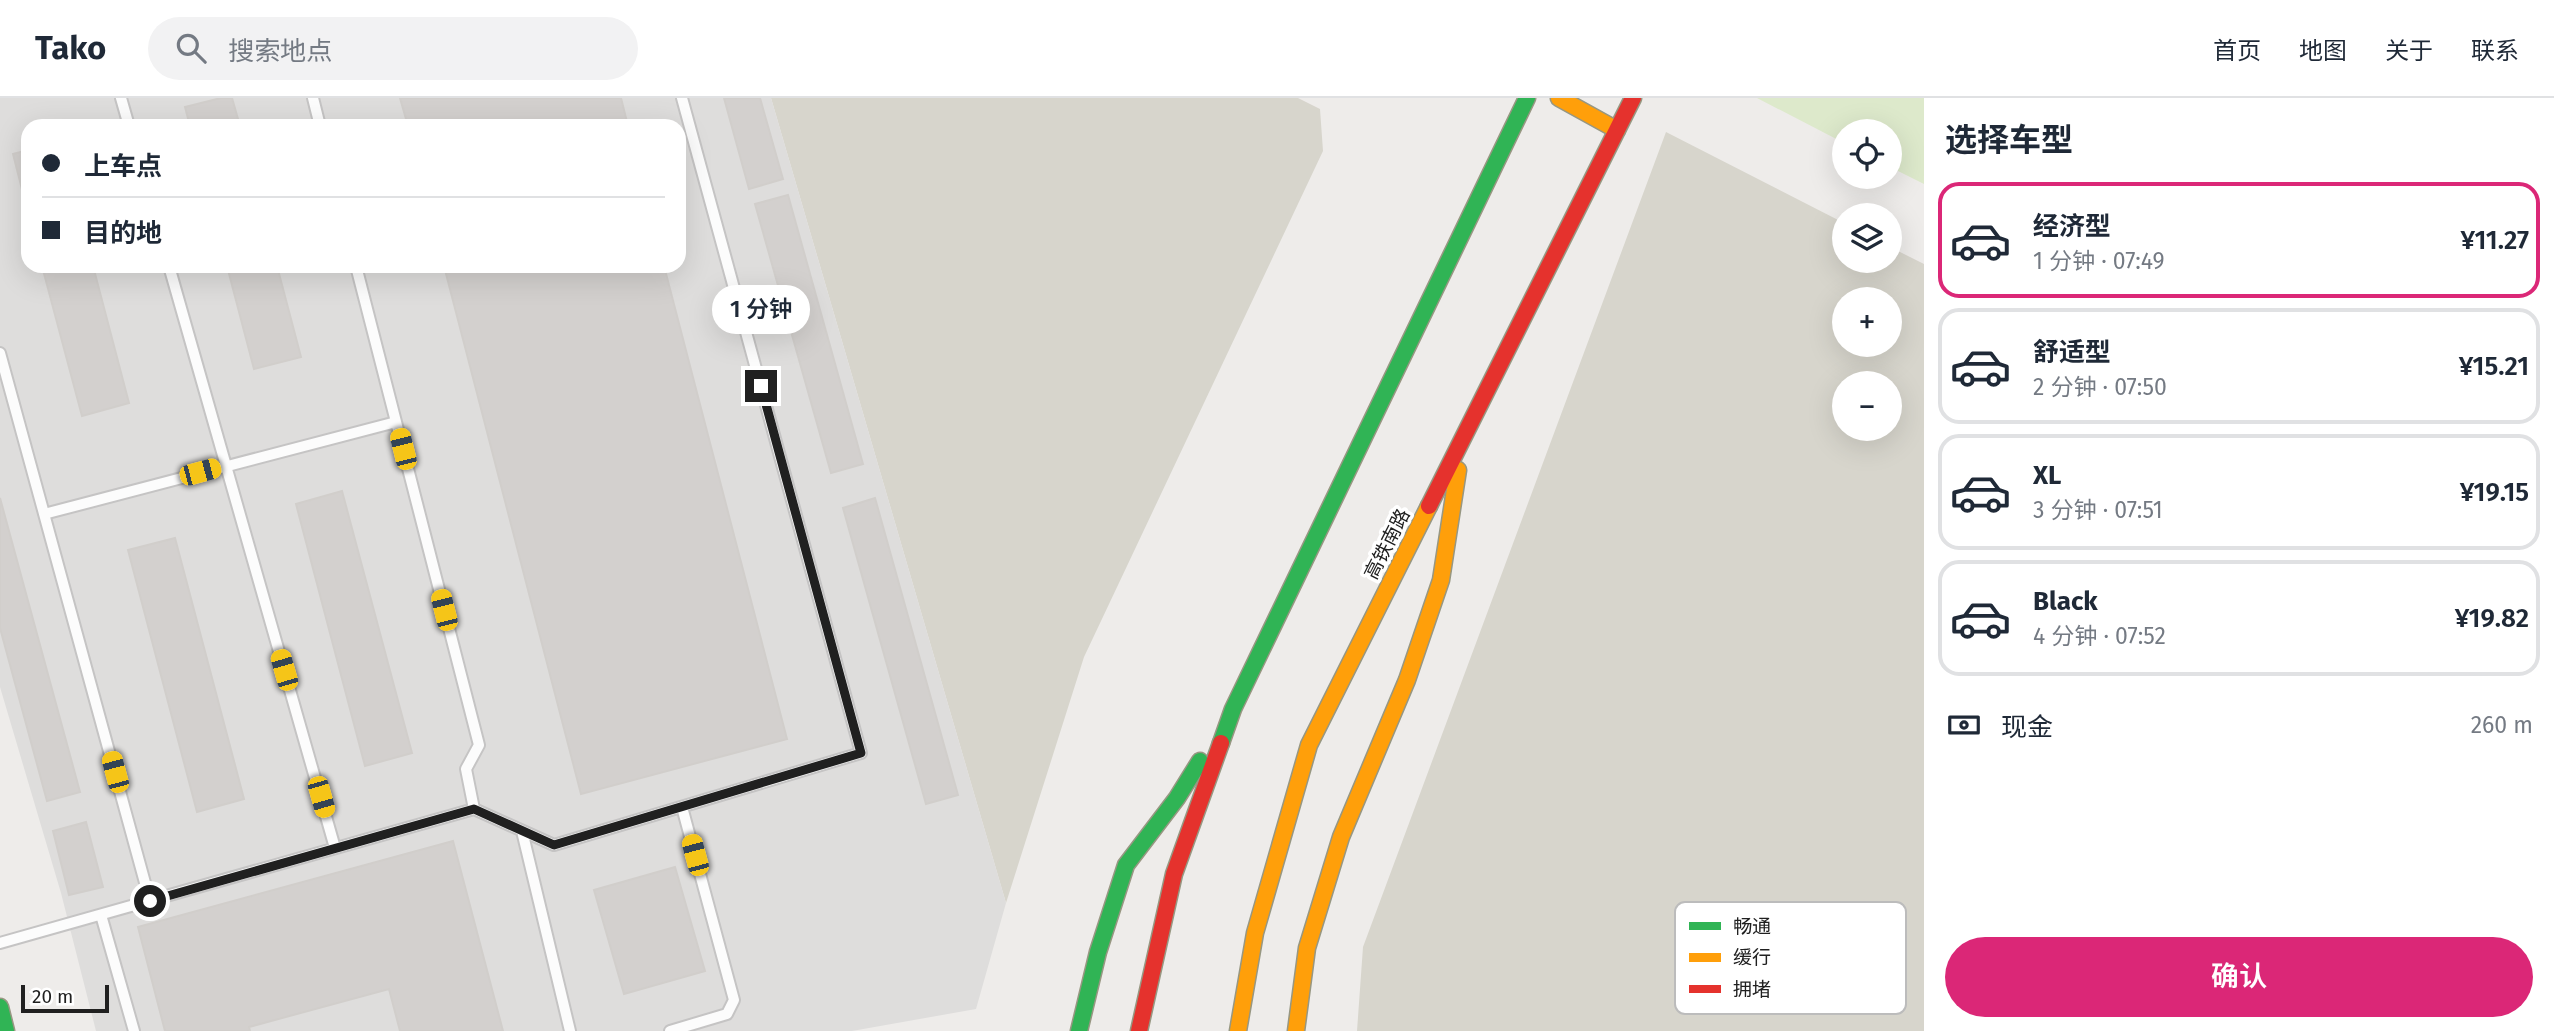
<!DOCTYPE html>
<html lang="zh">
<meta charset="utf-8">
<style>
body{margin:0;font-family:"Fira Sans","Noto Sans SC",sans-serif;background:#f2f2f3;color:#1f2937;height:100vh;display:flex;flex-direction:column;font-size:26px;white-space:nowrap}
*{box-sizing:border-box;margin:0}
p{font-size:23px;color:#747a83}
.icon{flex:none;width:38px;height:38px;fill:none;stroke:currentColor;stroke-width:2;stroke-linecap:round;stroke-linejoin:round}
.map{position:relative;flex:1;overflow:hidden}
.drawer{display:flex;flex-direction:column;background:#fff;width:630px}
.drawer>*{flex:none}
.banner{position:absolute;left:21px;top:21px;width:665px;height:154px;border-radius:21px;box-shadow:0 7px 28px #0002;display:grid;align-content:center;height:154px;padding:0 21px;background:#fff}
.tools{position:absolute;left:1832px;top:21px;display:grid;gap:14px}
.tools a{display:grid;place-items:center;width:70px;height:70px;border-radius:50%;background:#fff;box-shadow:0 7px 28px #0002;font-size:35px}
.scale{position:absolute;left:21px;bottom:18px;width:88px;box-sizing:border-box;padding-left:7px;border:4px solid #202020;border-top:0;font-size:19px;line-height:24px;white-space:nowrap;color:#202020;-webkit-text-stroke:5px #fff;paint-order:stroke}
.end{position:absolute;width:32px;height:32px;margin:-16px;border:9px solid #202020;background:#fff;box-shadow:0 0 0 4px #fff}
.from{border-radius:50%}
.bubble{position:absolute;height:49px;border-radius:24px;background:#fff;box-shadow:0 7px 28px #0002;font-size:23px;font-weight:600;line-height:49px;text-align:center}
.car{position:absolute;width:21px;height:42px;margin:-21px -10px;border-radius:9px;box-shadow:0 0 5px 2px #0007;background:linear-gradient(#f5c518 24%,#345 0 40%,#f5c518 0 76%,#345 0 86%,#f5c518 0)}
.banner b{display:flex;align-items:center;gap:24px;height:66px;font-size:26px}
.banner b+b{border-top:2px solid #e0e1e3}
.banner i{width:18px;height:18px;background:#1f2937}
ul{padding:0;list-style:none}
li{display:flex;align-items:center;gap:21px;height:116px;margin:0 14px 10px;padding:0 7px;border:4px solid #e0e1e3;border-radius:21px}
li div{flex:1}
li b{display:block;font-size:26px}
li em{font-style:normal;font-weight:600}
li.active{border-color:#db2777}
li>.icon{width:63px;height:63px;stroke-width:1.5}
h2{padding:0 21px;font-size:32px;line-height:84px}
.pay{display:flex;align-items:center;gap:18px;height:77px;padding:0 21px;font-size:26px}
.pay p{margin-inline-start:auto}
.cta{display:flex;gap:14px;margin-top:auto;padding:14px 21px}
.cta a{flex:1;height:80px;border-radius:42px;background:#db2777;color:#fff;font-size:28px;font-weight:600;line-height:80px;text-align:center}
header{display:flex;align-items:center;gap:42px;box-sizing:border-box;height:98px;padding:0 35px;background:#fff;border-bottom:2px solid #e0e1e3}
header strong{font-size:33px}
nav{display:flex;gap:38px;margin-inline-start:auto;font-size:24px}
.search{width:490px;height:63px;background:#f2f2f3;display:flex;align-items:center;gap:18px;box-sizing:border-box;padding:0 24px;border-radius:38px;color:#747a83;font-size:26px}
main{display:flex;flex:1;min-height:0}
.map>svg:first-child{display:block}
.construction{fill:#d7d5cc;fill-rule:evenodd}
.grass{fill:#dde9cb}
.parking{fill:#dedddc;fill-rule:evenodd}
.building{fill:#d3d0ce;stroke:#d1cecb;stroke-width:2}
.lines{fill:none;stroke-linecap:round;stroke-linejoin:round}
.lane-casing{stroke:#c5c4c4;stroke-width:14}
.fast-casing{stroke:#979782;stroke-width:19}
.slow-casing{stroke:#979782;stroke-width:19}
.jam-casing{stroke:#979782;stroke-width:19}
.lane{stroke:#fcfcfc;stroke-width:10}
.fast{stroke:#30b455;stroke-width:16}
.slow{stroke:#ff9f0a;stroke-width:16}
.jam{stroke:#e5322d;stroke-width:16}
.route{stroke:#202020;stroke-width:9}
.labels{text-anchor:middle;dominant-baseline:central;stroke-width:7;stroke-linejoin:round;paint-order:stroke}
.street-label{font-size:19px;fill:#202020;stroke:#fff}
.key{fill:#fff;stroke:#bcbcbc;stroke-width:2}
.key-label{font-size:19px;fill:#202020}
</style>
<header>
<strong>Tako</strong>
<div class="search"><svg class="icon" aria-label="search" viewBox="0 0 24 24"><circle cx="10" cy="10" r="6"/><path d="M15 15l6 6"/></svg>搜索地点</div>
<nav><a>首页</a><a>地图</a><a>关于</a><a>联系</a></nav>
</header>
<main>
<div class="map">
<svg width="1924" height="933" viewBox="0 0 1924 933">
<rect width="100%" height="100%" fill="#eeecea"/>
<path class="construction" d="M771 0H1298L1320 11 1323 53 1084 559 1006 805Z
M1666 34 1844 125V163H1890V149L1924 166V933H1357L1363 849ZM1844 201H1890V247H1844ZM1844 285H1890V331H1844Z"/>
<path class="grass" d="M1757 0H1924V86L1890 69V33H1844V45Z"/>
<path class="parking" d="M0 0H771L1006 805 976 911 852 933H96L61 795 0 589ZM28 28H679V168H28Z"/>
<path class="building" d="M221 0H232L240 28H190L185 9Z
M400 0H621L628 28H408Z
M724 0H760L783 81 749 91Z
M28 52V115L13 56Z
M788 97 863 366 831 375 755 106Z
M42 168H93L129 305 82 318Z
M227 168H277L301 259 254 271Z
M444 168H664L787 641 581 696Z
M342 393 412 655 365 668 296 406Z
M0 400 80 694 47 703 0 530Z
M875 400 958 697 926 706 843 410Z
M175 440 244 701 197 714 128 452Z
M86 724 103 789 69 797 53 733Z
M453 743 503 933H400L389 891 249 929 250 933H165L138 829Z
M675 769 705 873 624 896 594 792Z"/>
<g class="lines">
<g class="lane-casing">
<path id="lane" d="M121 0 129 28
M313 0 320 28
M169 168 335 750
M356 168 479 647 466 671 474 711
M0 255 150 803
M44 416 396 324
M522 733 570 933
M101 817 134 933
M0 845 474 711 554 747 861 655 682 0
M670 933 727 916 734 902 682 709"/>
</g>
<g class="fast-casing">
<path id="fast" d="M1221 645 1233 611 1527 0
M0 909 6 933
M1079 933 1098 854 1126 767 1177 700 1200 663"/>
</g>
<g class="slow-casing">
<path id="slow" d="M1559 0 1617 32
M1238 933 1255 835 1309 647 1429 408
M1296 933 1307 850 1341 739 1407 582 1441 482 1458 372"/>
</g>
<g class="jam-casing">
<path id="jam" d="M1429 408 1633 0
M1139 933 1174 776 1221 645"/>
</g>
<use href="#lane" class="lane"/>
<use href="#fast" class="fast"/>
<use href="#slow" class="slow"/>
<use href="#jam" class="jam"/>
</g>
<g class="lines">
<path class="route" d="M150 803 474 711 554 747 861 655 761 288"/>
</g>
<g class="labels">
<g class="street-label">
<text transform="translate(1387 446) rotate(-63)">高铁南路</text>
</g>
</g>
<rect x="1675" y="804" width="231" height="112" rx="10" class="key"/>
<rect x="1689" y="824" width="32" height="8" fill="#30b455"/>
<rect x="1689" y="855" width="32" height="9" fill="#ff9f0a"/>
<rect x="1689" y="887" width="32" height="8" fill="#e5322d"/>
<g class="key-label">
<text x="1733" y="835">畅通</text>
<text x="1733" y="866">缓行</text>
<text x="1733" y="898">拥堵</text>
</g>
</svg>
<div class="tools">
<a><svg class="icon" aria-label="locate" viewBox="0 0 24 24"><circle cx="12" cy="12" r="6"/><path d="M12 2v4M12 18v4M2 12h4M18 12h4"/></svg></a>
<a><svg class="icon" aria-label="layers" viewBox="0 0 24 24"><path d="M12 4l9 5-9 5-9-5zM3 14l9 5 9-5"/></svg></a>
<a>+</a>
<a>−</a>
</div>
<div class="scale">20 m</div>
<i class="end from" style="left:150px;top:803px"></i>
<i class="end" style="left:761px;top:288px"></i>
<div class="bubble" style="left:712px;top:187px;width:98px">1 分钟</div>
<i class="car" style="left:403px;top:351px;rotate:346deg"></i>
<i class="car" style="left:200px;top:374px;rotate:75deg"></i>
<i class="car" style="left:444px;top:512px;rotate:346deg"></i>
<i class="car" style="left:284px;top:572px;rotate:344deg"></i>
<i class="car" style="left:115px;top:674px;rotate:345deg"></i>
<i class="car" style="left:321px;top:699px;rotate:164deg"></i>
<i class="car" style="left:695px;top:757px;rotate:345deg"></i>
<div class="banner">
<b><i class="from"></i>上车点</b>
<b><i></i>目的地</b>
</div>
</div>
<section class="drawer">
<h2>选择车型</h2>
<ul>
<li class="active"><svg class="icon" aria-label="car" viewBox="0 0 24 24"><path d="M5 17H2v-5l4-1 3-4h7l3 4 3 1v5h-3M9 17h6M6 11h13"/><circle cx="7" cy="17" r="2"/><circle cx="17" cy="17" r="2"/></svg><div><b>经济型</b><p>1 分钟 · 07:49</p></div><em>¥11.27</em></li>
<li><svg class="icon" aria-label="car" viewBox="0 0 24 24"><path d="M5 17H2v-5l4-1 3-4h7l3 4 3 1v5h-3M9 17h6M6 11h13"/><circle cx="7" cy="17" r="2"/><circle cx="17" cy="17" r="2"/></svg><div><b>舒适型</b><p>2 分钟 · 07:50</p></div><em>¥15.21</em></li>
<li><svg class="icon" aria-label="car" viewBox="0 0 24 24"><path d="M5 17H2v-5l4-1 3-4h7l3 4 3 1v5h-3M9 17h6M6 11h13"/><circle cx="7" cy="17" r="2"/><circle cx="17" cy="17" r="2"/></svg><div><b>XL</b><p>3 分钟 · 07:51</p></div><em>¥19.15</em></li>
<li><svg class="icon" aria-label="car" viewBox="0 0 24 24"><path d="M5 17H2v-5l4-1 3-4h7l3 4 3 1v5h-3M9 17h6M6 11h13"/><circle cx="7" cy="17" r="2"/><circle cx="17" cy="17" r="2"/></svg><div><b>Black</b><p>4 分钟 · 07:52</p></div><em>¥19.82</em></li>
</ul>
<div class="pay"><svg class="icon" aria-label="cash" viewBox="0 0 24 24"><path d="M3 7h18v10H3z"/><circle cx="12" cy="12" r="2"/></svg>现金<p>260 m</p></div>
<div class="cta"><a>确认</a></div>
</section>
</main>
